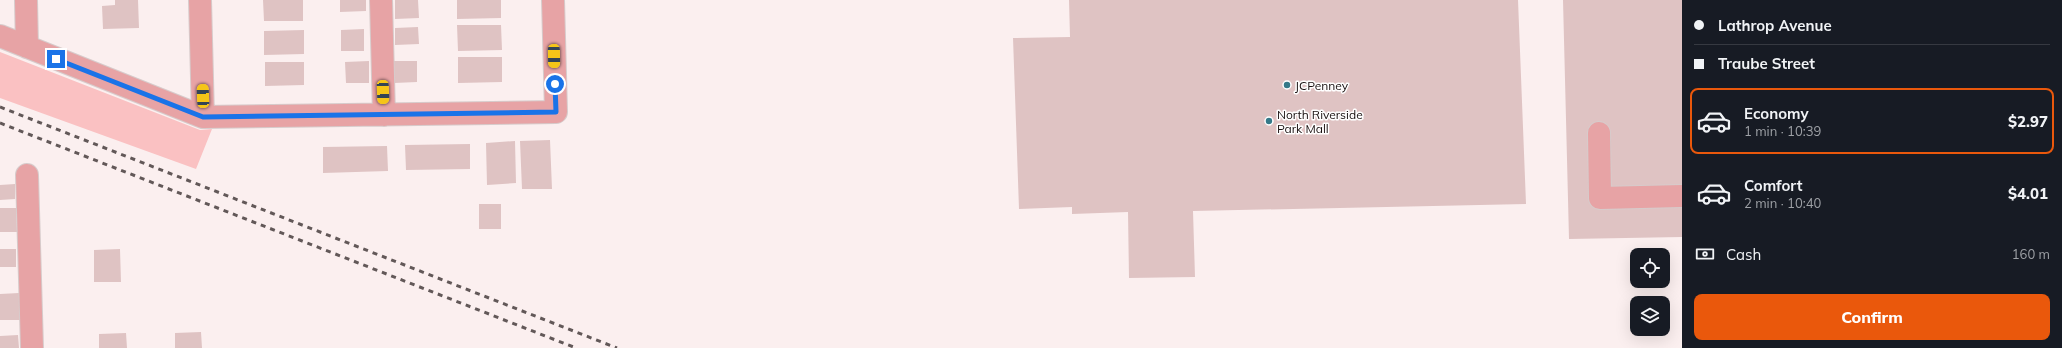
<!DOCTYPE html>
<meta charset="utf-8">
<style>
body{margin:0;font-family:Mulish,sans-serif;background:#20242c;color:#f1f3f6;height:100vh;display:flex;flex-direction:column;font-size:15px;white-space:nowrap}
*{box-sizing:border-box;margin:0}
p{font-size:13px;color:#9ea1a6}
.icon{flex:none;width:22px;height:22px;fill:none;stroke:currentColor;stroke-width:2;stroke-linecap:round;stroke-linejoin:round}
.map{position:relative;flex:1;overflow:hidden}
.panel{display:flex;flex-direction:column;background:#171b24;width:380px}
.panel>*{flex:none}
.hud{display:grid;align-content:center;height:88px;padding:0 12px;background:#171b24}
.tools{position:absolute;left:1630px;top:248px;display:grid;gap:8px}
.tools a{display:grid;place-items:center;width:40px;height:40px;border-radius:8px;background:#171b24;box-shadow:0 4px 16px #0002;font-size:20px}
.end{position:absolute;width:18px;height:18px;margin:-9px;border:5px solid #1a73e8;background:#fff;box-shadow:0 0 0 2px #fff}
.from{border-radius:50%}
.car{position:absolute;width:12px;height:24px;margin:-12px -6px;border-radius:5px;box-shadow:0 0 3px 1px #0007;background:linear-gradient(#f5c518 24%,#345 0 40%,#f5c518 0 76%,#345 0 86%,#f5c518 0)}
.hud b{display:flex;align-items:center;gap:14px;height:38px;font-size:15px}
.hud b+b{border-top:1px solid #363941}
.hud i{width:10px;height:10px;background:#f1f3f6}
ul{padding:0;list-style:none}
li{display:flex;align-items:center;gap:12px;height:66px;margin:0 8px 6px;padding:0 4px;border:2px solid transparent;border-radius:8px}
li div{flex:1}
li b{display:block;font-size:15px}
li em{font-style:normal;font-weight:800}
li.active{border-color:#ea580c}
li>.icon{width:36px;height:36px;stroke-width:1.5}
.pay{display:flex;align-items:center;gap:10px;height:44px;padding:0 12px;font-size:15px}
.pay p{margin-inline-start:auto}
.cta{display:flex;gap:8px;margin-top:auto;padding:8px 12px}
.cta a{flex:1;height:46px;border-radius:8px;background:#ea580c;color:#fff;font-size:16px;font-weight:800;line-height:46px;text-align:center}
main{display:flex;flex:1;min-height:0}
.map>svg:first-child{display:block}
.green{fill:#fac1c2}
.building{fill:#dfc3c3}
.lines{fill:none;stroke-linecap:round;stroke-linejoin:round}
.minor-casing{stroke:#d7cbcb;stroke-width:24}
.minor{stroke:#e7a3a5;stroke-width:22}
.rail{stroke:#625858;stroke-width:3;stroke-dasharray:5 5;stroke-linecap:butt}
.route{stroke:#1a73e8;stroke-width:5}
.poi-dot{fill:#357989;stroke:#fff;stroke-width:1.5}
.labels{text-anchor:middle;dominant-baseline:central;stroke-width:3;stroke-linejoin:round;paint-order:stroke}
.poi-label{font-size:12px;fill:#180f0f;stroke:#fff;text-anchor:start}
</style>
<main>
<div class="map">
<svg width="1682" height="348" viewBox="0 0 1682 348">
<rect width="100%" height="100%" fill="#fbefef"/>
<path class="green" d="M0 52 200 130 212 129 196 169 0 98Z"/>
<path class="building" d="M115 0H138L139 28 103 29 102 6 115 5Z
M263 0H303V21H264Z
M340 0H366V11L340 12Z
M395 0H418L419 18 395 19Z
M457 0H501V18L457 19Z
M1069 0H1518L1526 204 1193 211 1195 277 1129 278 1128 212 1072 214V207L1019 209 1013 38 1070 37Z
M1563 0H1682V237L1569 239Z
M457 25H501L502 50 458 51Z
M418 27 419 44 395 45V28Z
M364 29V51H341V30Z
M304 30V54L264 55V31Z
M458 57H502V82L458 83Z
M369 61V83H346L345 62Z
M393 61H417V82L394 83Z
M265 62H304V85L265 86Z
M550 140 552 189H522L520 141Z
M515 141 516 183 487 185 486 143Z
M470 144V169L406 170 405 145Z
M387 146 388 171 323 173V147Z
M15 184V199L0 200V185Z
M479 204H501V229H479Z
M0 208H16L17 232H0Z
M0 249H16V267H0Z
M120 249 121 282H94V250Z
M19 293 20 320H0V294Z
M201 332 202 348H175V333Z
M126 333 127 348H99V334Z
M18 335 19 348H0V336Z"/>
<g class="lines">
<g class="minor-casing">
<path id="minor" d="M26 0 27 47
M200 0 203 117
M381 0 384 115
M0 36 203 117 556 112 553 0
M1599 133 1600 198 1682 196
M27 175 32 348"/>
</g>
<use href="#minor" class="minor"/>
<path class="rail" d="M0 107 617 348
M0 123 576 348"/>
</g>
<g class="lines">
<path class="route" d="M56 59 203 117 556 112 555 84"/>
</g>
<g class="poi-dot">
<circle cx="1287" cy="85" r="4"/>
<circle cx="1269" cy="121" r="4"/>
</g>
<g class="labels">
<g class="poi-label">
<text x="1295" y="85">JCPenney</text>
<text x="1277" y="114">North Riverside<tspan x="1277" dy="14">Park Mall</tspan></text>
</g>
</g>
</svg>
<div class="tools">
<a><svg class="icon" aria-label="locate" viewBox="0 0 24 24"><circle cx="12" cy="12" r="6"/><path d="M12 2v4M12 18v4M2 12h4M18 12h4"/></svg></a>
<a><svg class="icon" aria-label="layers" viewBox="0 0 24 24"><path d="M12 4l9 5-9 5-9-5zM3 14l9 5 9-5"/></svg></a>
</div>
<i class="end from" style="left:555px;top:84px"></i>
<i class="end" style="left:56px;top:59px"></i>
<i class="car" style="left:554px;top:56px;rotate:179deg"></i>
<i class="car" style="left:383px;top:92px;rotate:178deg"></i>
<i class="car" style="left:203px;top:96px;rotate:358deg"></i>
</div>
<section class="panel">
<div class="hud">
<b><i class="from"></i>Lathrop Avenue</b>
<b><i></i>Traube Street</b>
</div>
<ul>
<li class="active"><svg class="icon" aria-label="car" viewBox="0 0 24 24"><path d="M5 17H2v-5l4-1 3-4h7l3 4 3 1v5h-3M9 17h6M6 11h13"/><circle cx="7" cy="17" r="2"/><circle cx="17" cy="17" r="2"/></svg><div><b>Economy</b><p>1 min · 10:39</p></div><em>$2.97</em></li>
<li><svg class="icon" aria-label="car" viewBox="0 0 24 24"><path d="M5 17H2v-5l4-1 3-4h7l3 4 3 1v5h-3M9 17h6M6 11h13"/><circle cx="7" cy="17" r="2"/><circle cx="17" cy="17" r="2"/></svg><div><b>Comfort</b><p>2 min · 10:40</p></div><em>$4.01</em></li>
</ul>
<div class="pay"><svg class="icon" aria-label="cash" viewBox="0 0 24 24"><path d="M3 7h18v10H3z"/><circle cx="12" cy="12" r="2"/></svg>Cash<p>160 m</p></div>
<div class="cta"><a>Confirm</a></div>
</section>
</main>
